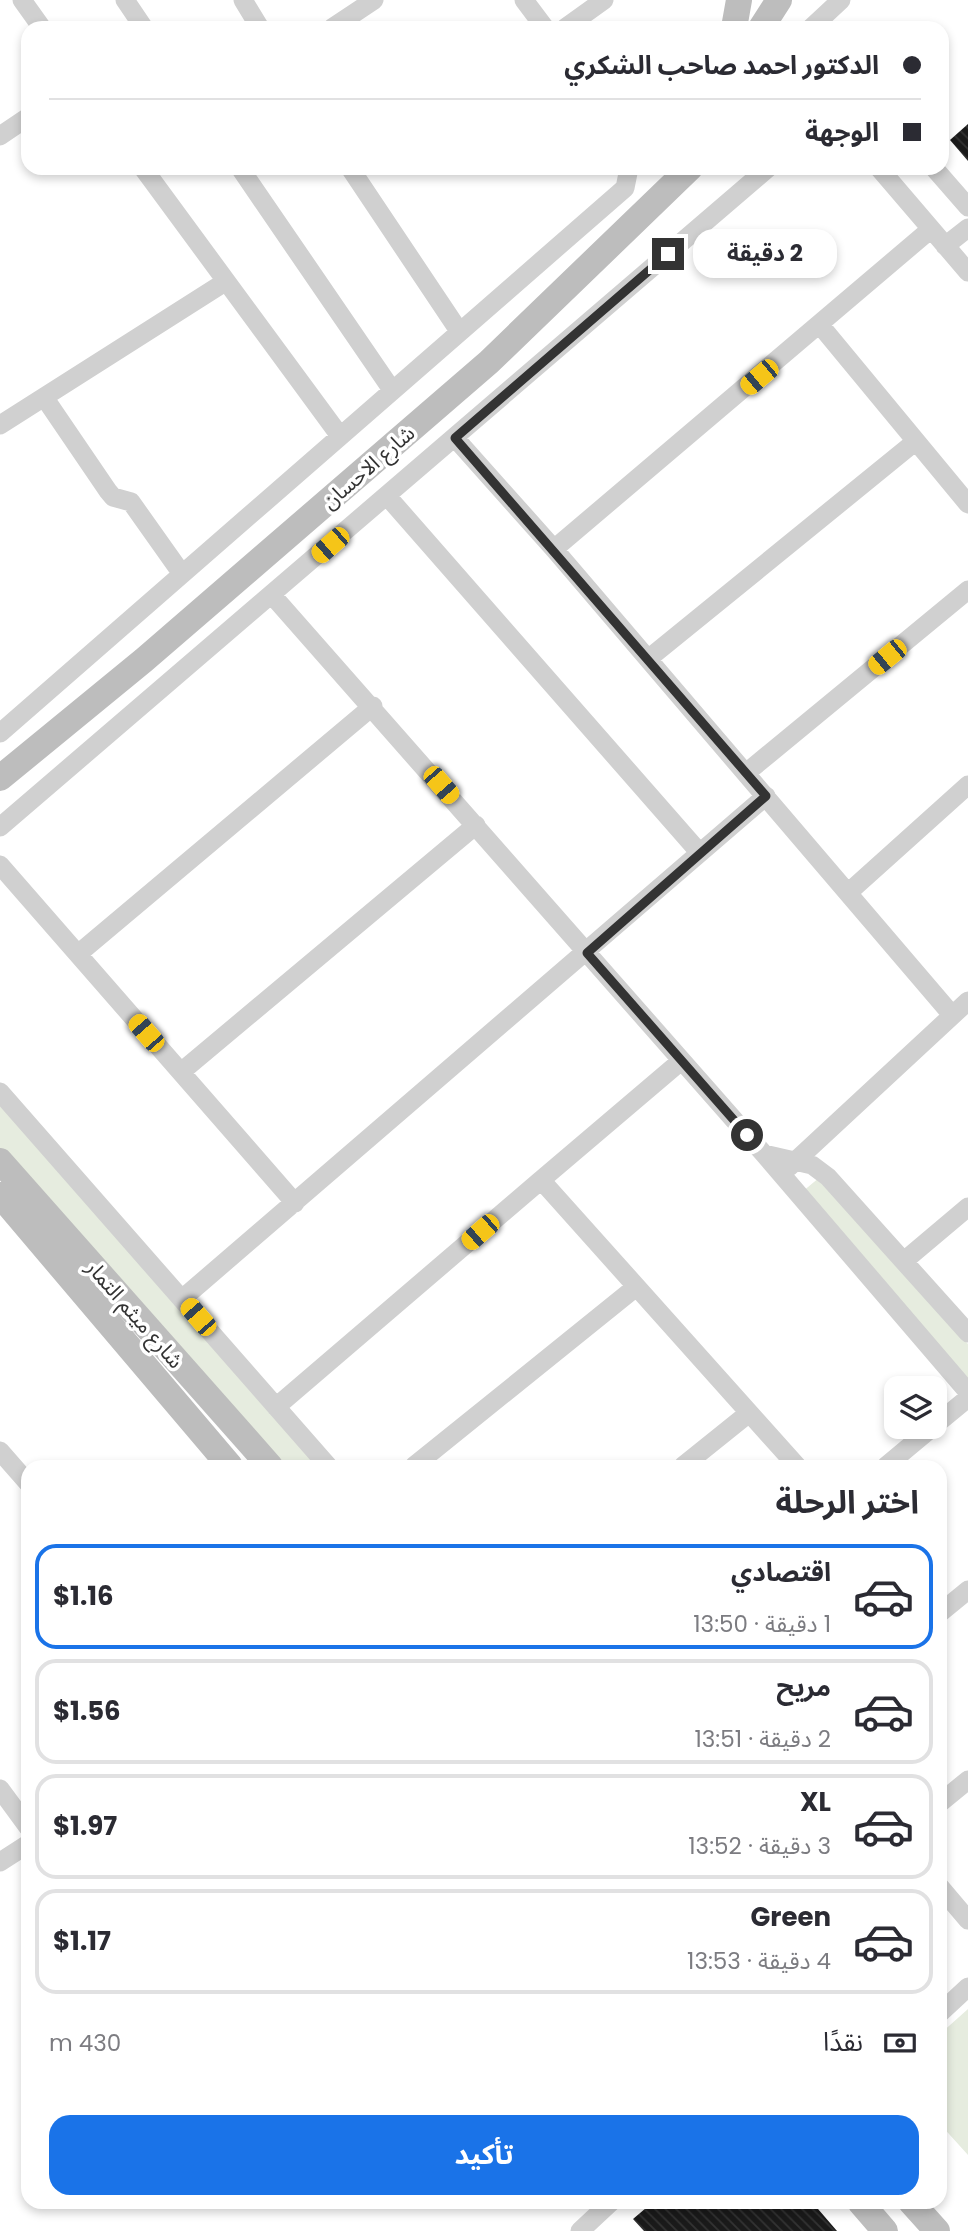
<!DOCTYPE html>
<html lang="ar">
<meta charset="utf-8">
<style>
body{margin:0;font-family:Poppins,"Noto Sans Arabic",sans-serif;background:#f7f7f7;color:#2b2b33;direction:rtl;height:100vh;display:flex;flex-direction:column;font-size:26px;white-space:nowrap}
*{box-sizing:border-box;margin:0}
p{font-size:23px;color:#7c7c81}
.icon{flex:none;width:38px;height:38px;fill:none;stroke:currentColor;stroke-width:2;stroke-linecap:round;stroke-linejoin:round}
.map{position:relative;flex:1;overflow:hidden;direction:ltr}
.side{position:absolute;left:21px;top:1460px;width:926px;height:749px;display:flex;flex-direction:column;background:#fff;border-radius:21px;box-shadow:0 4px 10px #0003;direction:rtl}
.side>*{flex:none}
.top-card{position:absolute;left:21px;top:21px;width:928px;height:154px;border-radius:21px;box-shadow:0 4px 10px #0003;direction:rtl;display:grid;align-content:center;height:154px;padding:0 28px;background:#fff}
.buttons{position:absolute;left:884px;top:1376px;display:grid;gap:14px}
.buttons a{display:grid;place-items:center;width:63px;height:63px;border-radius:14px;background:#fff;box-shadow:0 4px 10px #0003;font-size:35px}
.end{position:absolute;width:32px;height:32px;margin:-16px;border:9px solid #333;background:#fff;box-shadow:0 0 0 4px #fff}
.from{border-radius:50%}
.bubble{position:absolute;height:49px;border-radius:21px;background:#fff;box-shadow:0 4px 10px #0003;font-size:23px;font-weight:700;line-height:49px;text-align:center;direction:rtl}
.car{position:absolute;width:21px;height:42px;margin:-21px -10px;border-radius:9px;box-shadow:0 0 5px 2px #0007;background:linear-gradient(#f5c518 24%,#345 0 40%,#f5c518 0 76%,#345 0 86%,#f5c518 0)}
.top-card b{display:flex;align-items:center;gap:24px;height:66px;font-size:26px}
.top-card b+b{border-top:2px solid #e1e1e2}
.top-card i{width:18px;height:18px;background:#2b2b33}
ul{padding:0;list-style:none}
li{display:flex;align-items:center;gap:21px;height:105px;margin:0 14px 10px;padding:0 14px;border:4px solid #e1e1e2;border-radius:21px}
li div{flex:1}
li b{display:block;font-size:26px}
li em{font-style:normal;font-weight:700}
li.current{border-color:#1a73e8}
li>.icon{width:63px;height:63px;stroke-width:1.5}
h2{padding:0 28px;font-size:32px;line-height:84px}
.pay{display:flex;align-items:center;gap:18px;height:77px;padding:0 28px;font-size:26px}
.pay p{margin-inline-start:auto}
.cta{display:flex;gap:14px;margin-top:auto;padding:14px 28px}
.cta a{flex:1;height:80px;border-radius:21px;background:#1a73e8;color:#fff;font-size:28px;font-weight:700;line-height:80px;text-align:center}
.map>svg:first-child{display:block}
.park{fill:#e6ecdf}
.building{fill:url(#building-back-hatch)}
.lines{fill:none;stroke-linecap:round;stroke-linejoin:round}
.street{stroke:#d0d0d0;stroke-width:19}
.secondary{stroke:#bdbdbd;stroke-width:26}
.route{stroke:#333;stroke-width:9}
.labels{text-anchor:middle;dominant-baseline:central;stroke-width:7;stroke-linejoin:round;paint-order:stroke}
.street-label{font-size:21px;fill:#333;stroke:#fff}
</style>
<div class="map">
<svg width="968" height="2231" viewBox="0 0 968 2231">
<defs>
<pattern id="building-back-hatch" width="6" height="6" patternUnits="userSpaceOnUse" patternTransform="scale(1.75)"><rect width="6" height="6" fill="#1a1a1a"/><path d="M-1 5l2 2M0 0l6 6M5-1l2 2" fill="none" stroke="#333"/></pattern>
</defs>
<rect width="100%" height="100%" fill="#fff"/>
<path class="park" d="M0 1100 319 1466H277L0 1149Z
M820 1177 968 1344V1380L802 1192Z
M968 2009V2155L940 2124V2034Z"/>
<path class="building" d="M968 124V161L950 140Z
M653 2202H812L837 2231H644L633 2219Z"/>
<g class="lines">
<path class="street" d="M22 0 42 28
M125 0 144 28
M243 0 260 28
M524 0 545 28
M332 28 374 0
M565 28 604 0
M811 28 841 0
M0 136 28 117
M143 168 340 436
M240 168 392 390
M350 168 459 331
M879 168 968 272
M934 168 968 207
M945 246 968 228
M820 325 968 504
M44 397 108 491 113 497 131 502 182 574
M0 425 225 282
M455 438 554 549 952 1015
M387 496 699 852
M554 549 931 229
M272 595 764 1154 968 1392
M648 659 916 441
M0 733 625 188 629 168
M746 773 968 590
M0 827 768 168
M0 865 295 1203
M849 892 968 785
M78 954 373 706
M681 1061 541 1180 797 1466
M181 1072 476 825
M0 1092 328 1466
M764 1154 812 1165 828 1177 968 1333
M789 1167 968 1001
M904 1261 968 1207
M182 1299 766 796
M276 1407 541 1180
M934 1426 968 1398
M0 1451 28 1483
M414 1466 636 1287
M683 1466 749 1413
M886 1466 934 1426
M940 1613 968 1590
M0 1789 28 1827
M940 1803 968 1780
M0 1862 28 1844
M940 1887 968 1920
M940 2013 968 1987
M580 2231 611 2202"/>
<path class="secondary" d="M734 28 739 0
M761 28 779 0
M0 778 144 660 489 362 690 168
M0 1161 270 1466
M0 1195 230 1466
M860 2202 885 2231
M911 2202 937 2231"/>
</g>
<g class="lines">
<path class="route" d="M668 254 455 438 766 796 587 953 747 1135"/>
</g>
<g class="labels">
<g class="street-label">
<text transform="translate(368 467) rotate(-41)">شارع الاحسان</text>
<text transform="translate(135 1314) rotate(49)">شارع ميثم التمار</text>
</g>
</g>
</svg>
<div class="buttons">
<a><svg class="icon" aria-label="layers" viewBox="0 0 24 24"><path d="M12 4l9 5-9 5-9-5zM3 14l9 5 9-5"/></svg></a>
</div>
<i class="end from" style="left:747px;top:1135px"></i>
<i class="end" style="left:668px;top:254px"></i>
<div class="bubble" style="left:693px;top:229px;width:144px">2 دقيقة</div>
<i class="car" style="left:759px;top:377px;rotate:230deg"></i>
<i class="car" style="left:330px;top:545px;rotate:229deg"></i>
<i class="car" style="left:887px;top:657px;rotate:231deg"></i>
<i class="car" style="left:441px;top:785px;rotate:139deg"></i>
<i class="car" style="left:146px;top:1033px;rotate:319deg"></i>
<i class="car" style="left:480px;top:1232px;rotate:229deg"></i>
<i class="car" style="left:198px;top:1317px;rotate:319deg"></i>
<div class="top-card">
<b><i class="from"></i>الدكتور احمد صاحب الشكري</b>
<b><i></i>الوجهة</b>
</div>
<section class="side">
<h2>اختر الرحلة</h2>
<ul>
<li class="current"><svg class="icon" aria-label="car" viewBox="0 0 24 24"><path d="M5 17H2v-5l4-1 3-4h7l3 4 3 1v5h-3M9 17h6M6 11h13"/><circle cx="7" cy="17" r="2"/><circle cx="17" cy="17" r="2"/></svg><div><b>اقتصادي</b><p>1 دقيقة · 13:50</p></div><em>$1.16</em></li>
<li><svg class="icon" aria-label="car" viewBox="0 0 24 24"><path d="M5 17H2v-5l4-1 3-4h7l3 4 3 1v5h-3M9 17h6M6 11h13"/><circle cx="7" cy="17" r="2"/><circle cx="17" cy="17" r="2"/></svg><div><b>مريح</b><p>2 دقيقة · 13:51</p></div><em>$1.56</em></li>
<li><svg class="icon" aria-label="car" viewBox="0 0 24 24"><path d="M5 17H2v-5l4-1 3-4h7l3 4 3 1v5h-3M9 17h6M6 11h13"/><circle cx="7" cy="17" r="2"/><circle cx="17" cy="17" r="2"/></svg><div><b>XL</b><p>3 دقيقة · 13:52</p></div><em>$1.97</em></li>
<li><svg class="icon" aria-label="car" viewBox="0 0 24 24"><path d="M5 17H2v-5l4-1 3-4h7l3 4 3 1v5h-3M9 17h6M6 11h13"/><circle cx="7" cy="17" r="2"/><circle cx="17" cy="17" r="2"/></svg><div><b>Green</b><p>4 دقيقة · 13:53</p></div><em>$1.17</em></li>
</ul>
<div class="pay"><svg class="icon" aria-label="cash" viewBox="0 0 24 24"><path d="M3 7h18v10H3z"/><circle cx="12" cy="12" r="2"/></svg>نقدًا<p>430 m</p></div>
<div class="cta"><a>تأكيد</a></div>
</section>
</div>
